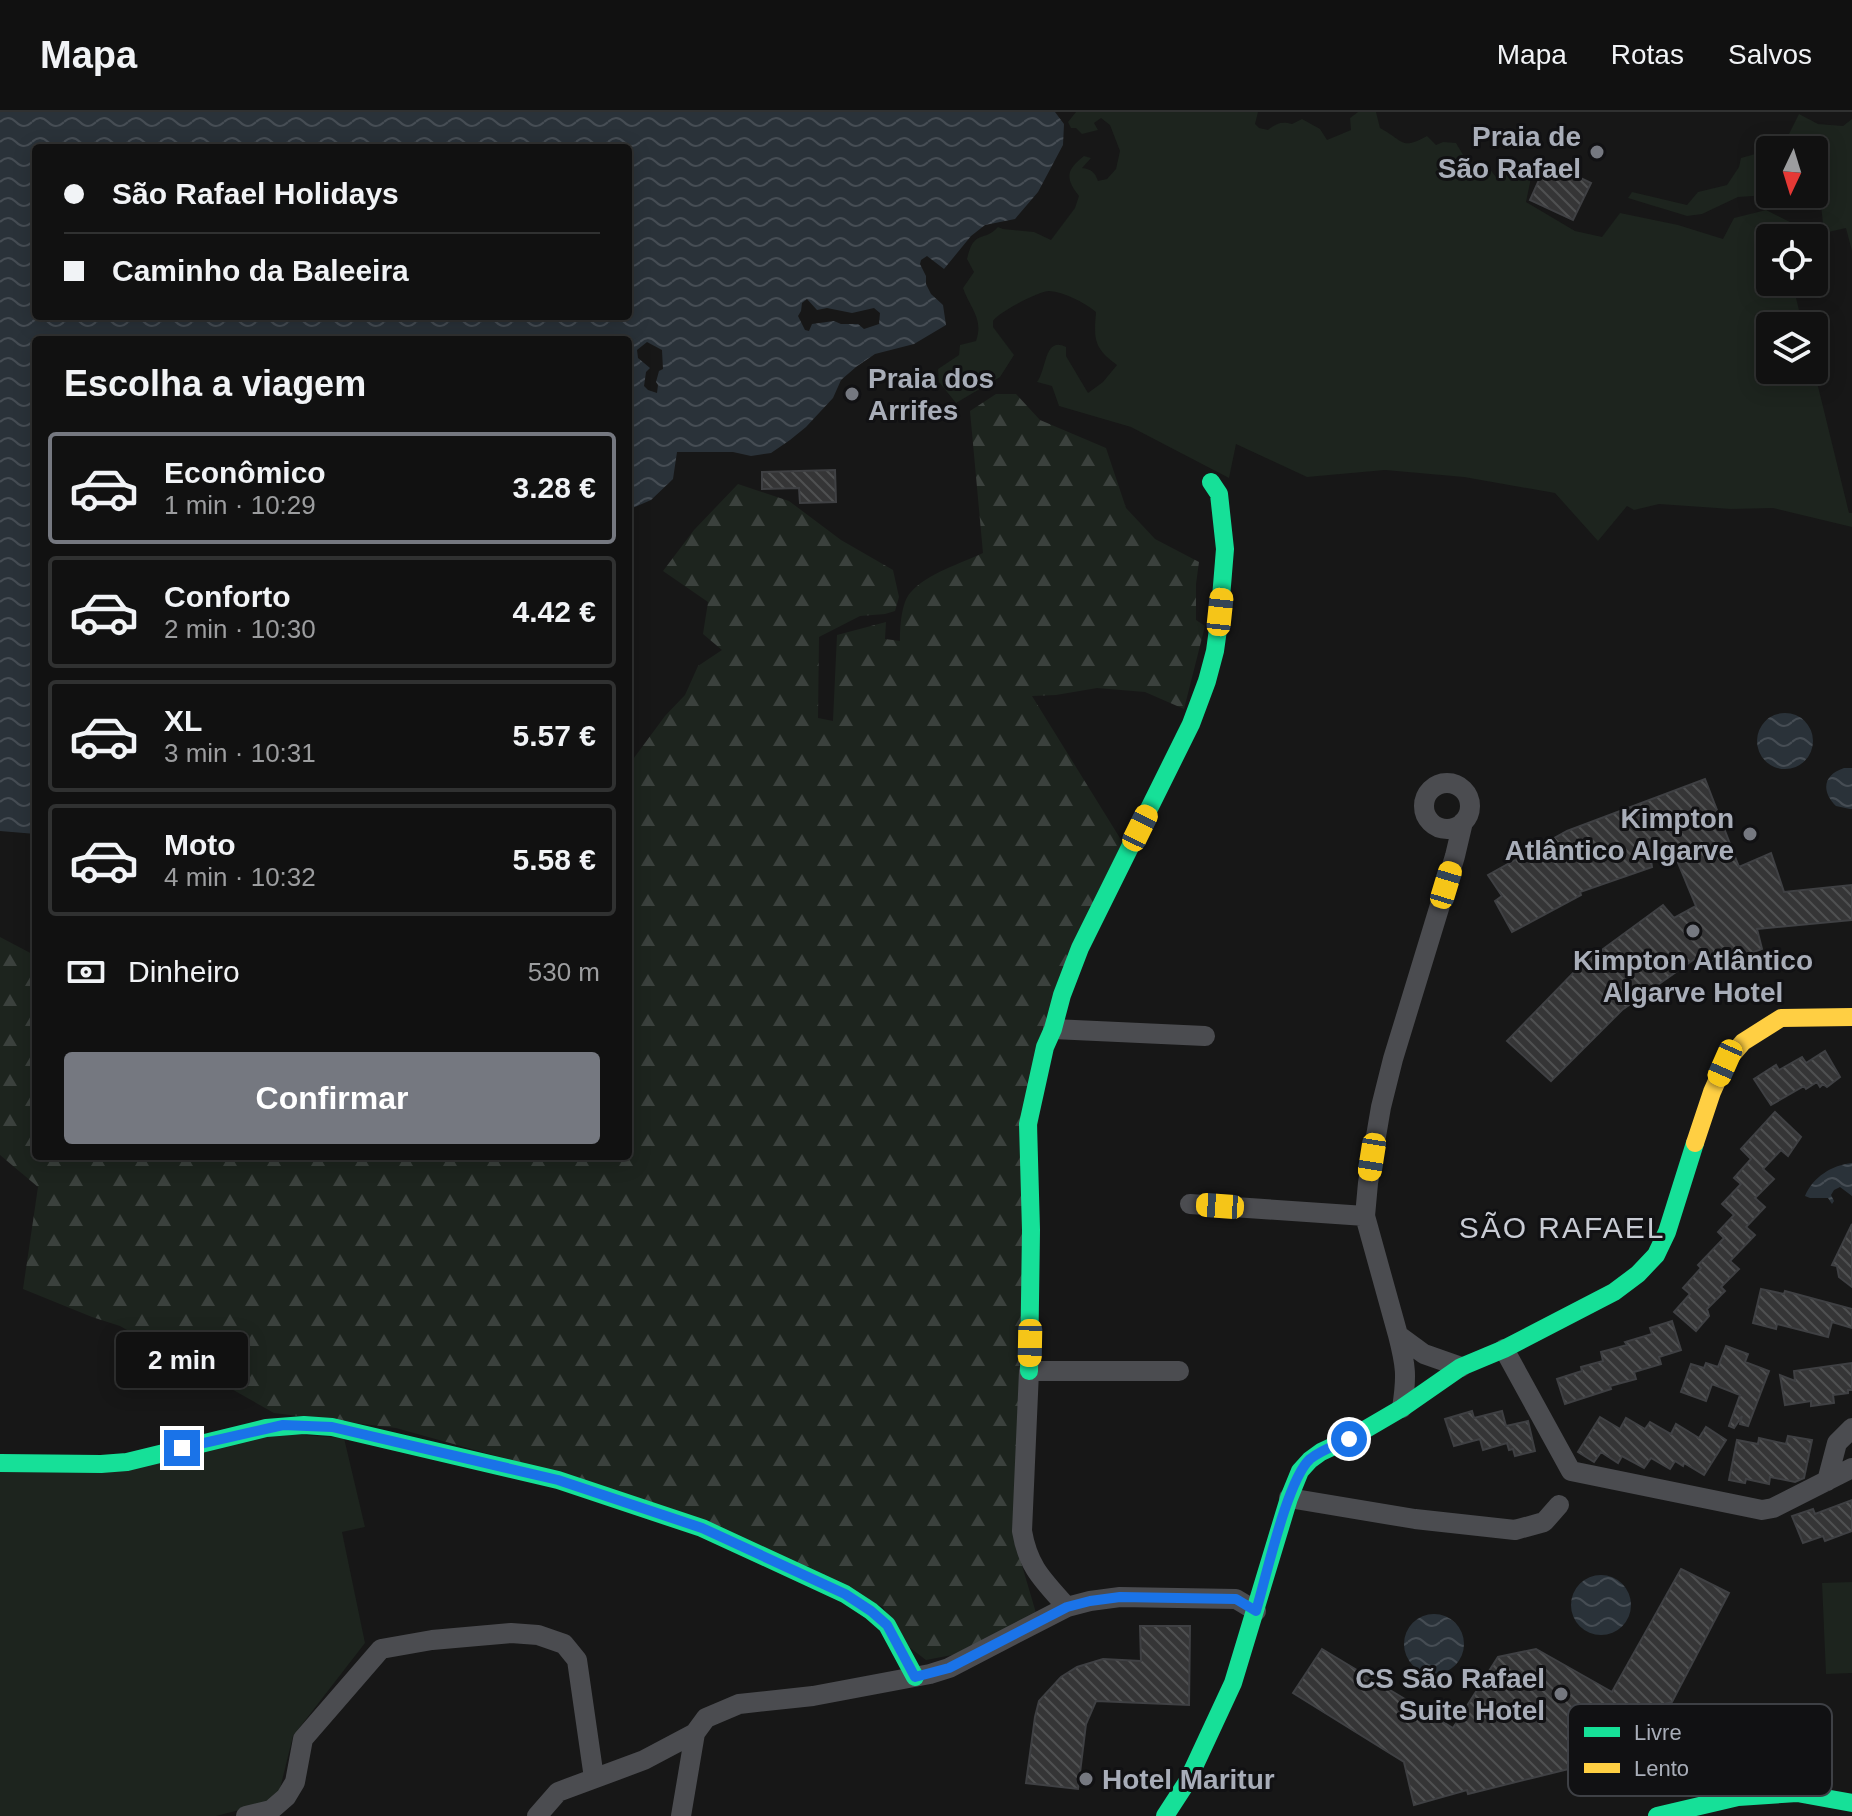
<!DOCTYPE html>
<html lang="pt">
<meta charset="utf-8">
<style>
body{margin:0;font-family:Arial,sans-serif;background:#1e1f1f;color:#f1f3f6;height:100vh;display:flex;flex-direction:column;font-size:30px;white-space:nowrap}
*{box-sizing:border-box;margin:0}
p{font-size:26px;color:#9c9d9f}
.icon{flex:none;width:44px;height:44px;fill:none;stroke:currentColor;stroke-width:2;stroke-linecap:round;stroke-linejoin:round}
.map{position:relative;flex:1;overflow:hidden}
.drawer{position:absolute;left:32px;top:224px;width:600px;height:824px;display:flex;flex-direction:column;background:#111;border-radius:8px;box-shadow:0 4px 20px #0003,0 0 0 2px #303131}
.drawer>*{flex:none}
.hud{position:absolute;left:32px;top:32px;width:600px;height:176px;border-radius:8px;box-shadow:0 4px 20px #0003,0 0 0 2px #303131;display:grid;align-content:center;height:176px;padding:0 32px;background:#111}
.needle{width:52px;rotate:184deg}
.buttons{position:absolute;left:1756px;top:24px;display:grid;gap:16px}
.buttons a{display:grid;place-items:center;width:72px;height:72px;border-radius:8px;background:#111;box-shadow:0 4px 20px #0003,0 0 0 2px #303131;font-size:40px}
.end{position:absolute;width:36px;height:36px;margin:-18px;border:10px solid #1a73e8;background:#fff;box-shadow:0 0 0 4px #fff}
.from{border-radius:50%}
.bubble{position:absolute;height:56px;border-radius:8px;background:#111;box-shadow:0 4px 20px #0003,0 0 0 2px #303131;font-size:26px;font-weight:700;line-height:56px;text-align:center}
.car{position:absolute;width:24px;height:48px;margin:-24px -12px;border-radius:10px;box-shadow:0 0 6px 2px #0007;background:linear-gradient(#f5c518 24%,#345 0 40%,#f5c518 0 76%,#345 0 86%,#f5c518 0)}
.hud b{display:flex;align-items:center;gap:28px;height:76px;font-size:30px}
.hud b+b{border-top:2px solid #303131}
.hud i{width:20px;height:20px;background:#f1f3f6}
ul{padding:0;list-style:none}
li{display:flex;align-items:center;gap:24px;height:112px;margin:0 16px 12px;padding:0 16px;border:4px solid #303131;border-radius:8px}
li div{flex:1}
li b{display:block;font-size:30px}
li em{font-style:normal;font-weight:700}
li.active{border-color:#757880}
li>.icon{width:72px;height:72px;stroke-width:1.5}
h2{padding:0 32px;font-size:36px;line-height:96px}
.pay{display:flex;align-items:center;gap:20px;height:88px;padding:0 32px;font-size:30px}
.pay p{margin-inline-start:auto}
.cta{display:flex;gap:16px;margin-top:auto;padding:16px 32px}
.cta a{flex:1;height:92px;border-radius:8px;background:#757880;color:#fff;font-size:32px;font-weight:700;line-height:92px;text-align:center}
header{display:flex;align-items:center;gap:48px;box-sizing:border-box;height:112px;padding:0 40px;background:#111;border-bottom:2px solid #303131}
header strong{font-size:38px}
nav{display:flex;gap:44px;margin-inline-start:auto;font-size:28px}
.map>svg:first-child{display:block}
.grass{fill:#1d241e}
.forest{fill:url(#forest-firs)}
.water{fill:url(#water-waves);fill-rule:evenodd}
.building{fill:url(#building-back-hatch);stroke:#3f4043;stroke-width:2}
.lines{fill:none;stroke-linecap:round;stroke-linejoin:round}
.street{stroke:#4b4c50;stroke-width:20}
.fast{stroke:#16e098;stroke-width:18}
.slow{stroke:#ffcf43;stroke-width:18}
.route{stroke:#1a73e8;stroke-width:10}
.poi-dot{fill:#757880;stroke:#111113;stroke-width:3}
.labels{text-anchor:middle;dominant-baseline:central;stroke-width:6;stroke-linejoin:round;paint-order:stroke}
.poi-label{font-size:28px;font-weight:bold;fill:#a8adb8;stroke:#111113;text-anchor:end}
.neighbourhood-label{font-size:30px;letter-spacing:2px;fill:#c9ccd4;stroke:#111113}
.key{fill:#111113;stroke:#3e4045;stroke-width:2}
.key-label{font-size:22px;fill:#a8adb8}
</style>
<header>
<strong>Mapa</strong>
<nav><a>Mapa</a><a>Rotas</a><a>Salvos</a></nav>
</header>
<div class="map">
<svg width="1852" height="1704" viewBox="0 0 1852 1704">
<defs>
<pattern id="forest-firs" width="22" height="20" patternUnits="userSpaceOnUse" patternTransform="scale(2)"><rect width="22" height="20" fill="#1d241e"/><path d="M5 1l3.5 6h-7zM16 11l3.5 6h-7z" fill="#3b413d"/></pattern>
<pattern id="water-waves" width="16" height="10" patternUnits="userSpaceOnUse" patternTransform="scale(2)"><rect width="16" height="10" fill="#2a3239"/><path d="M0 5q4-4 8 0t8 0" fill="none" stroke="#464d54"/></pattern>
<pattern id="building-back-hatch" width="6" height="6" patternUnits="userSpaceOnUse" patternTransform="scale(2)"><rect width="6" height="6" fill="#353536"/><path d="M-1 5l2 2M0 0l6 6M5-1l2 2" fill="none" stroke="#4f5051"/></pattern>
</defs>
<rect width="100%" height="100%" fill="#171717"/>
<path class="grass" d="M1076 0H1258L1255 12 1259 16 1268 18C1276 11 1282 9 1292 12L1302 7 1320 17 1327 28 1351 18 1350 6 1358 0H1376L1380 16C1403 28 1401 39 1427 24L1436 33 1443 30 1456 31C1466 48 1468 53 1489 56L1499 69 1510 60 1531 66 1526 90 1575 119 1602 125 1620 101 1678 113 1723 127 1734 106 1766 98 1792 111 1795 126H1770V170H1792L1803 214H1770V258H1814L1849 401H1852V415L1773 396 1731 397 1659 392 1634 398 1627 394 1598 429 1555 381 1464 365 1385 358 1307 365 1236 332 1229 366 1131 315 1059 294 1052 274 1037 270C1047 257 1044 224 1066 235V244L1088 281 1103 270 1117 253C1093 236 1094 226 1096 200 1084 190 1064 180 1049 179 1040 179 998 200 993 209 993 211 993 213 993 215L1014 243 1000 265 956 291 939 270 938 257 959 243 960 233 976 229C984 207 970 196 963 176L974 160 967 147C974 116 984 131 998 115L1003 117 1034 120 1051 128 1075 96 1079 84C1065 66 1066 58 1084 44L1091 46 1082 56C1091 57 1095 60 1098 69L1107 67 1116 57 1120 39 1110 13 1101 6 1094 11 1098 18 1082 22 1076 16H1071L1068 10Z
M1799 2 1818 12 1843 14 1852 7V139L1846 116 1824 121 1821 93 1788 82H1814V38H1771L1789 22Z
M1770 38V82H1784L1738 85 1702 102 1687 104 1628 86 1632 80 1687 93 1698 80 1727 73 1739 55 1741 46Z
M275 1321 344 1326 365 1415 342 1420 365 1531 293 1624 279 1681 267 1691 216 1704H0V1358Z
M1852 1470V1561L1826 1562 1822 1471Z"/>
<path class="forest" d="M996 282H1016L1040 308 1106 336 1126 396 1155 427 1199 450 1196 472V508L1205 514 1184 597 1145 580 1097 576 1056 583 1032 584 1123 731 1054 882 1025 1119 1013 1423 1036 1501 962 1541 926 1548 904 1531 883 1495 532 1354 396 1316 274 1301 120 1214 92 1205 23 1177 38 1075 0 1043V825L36 844V1044H628V654L665 604 685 583 698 554 722 538 703 522 708 490 663 459 694 418 738 372 789 389 841 428 893 458 899 485 895 499 885 502 860 504 819 525 818 606 833 609 837 523 886 510 885 527 900 529C900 516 901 490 911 480 928 461 960 452 983 441L970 299Z"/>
<path class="water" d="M0 0H1055L1064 12 1063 33 1038 80 1015 107 985 113 971 124 944 157 927 144 921 148 920 152 926 164V172L931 182 943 193 946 213 914 232 875 242 856 255 841 268 833 286 806 315 790 328 771 341 751 344 733 340H677L673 367 651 388 628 398V228H36V722L0 719ZM628 36V204H36V36ZM807 187 817 198 827 196 852 201 874 196 880 201 879 212 864 217 858 212H841L834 209 812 212 809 219 805 218 798 204 801 199 802 191ZM647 230 662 238 663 257 659 259 656 270 658 273 657 281 648 278 644 274 646 260 650 256 638 246 637 238Z
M1757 629a28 28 0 1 1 56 0a28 28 0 1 1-56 0Z
M1844 656H1852V697H1850L1836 694C1821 679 1823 663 1844 656Z
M1852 1051V1084L1840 1075 1834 1078 1831 1083 1834 1089 1832 1092 1828 1086H1810L1805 1084C1813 1065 1832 1053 1852 1051Z
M1571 1493a30 30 0 1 1 60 0a30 30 0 1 1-60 0Z
M1404 1532a30 30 0 1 1 60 0a30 30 0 1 1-60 0Z"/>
<path class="building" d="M1547 50 1591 71 1573 108 1530 88Z
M835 358 836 390 800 391 799 376 762 377V360Z
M1705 667 1739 755 1771 741 1784 780 1852 773V808L1757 817 1762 837 1714 855 1706 839 1622 898 1551 969 1507 929 1580 854 1663 793 1674 806 1696 794 1674 741 1651 749 1652 755 1580 780 1581 783 1512 820 1495 789 1502 784 1488 763 1567 719Z
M1825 939 1840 965 1827 975 1823 972 1820 975 1817 970 1806 977 1804 974 1771 993 1754 967 1776 953 1779 958 1802 945 1806 951Z
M1775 1000 1801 1025 1788 1044 1781 1038 1763 1057 1774 1067 1755 1086 1765 1095 1746 1115 1755 1123 1730 1149 1739 1157 1721 1175 1725 1179 1707 1197 1709 1204 1696 1219 1674 1200 1690 1182 1683 1176 1701 1156 1698 1153 1724 1126 1718 1120 1734 1103 1722 1092 1741 1072 1734 1066 1751 1047 1741 1037Z
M1852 1112V1175L1839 1165 1837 1154 1832 1153Z
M1761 1177 1784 1182 1785 1179 1852 1197V1216L1832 1210 1828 1225 1777 1212 1776 1217 1753 1211Z
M1672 1209 1681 1238 1659 1245 1661 1252 1634 1260 1636 1267 1610 1274 1611 1277 1565 1292 1557 1267 1582 1259 1581 1255 1603 1249 1601 1240 1627 1233 1625 1230 1652 1222 1650 1216Z
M1726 1234 1748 1242 1745 1250 1769 1259 1748 1314 1740 1312 1742 1304 1734 1316 1729 1314 1740 1283 1712 1272 1706 1289 1681 1280 1691 1252 1704 1256 1706 1251 1718 1255Z
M1852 1251V1278H1848V1281L1833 1283 1834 1291 1811 1294V1289L1785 1293 1780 1263 1795 1269 1794 1259Z
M1472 1299 1474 1306 1502 1299 1506 1314 1528 1309 1535 1339 1515 1344 1513 1337 1509 1338 1507 1331 1483 1338 1480 1327 1454 1334 1445 1307Z
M1600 1305 1620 1317 1626 1306 1645 1317 1650 1310 1671 1322 1676 1312 1699 1326 1706 1315 1726 1328 1704 1363 1684 1351 1683 1354 1675 1349 1670 1357 1651 1346 1644 1356 1622 1344 1618 1351 1601 1340 1594 1350 1578 1340Z
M1788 1324 1812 1328 1804 1366 1795 1370 1770 1365 1769 1372 1746 1367 1745 1371 1729 1368 1737 1328 1758 1332 1759 1326 1786 1332Z
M1852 1388V1419L1825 1429 1823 1424 1803 1431 1792 1404 1813 1397 1815 1402Z
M1681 1457 1729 1481 1672 1590 1661 1593 1666 1621 1623 1629 1625 1643 1468 1682 1467 1678 1414 1693 1404 1650 1293 1581 1322 1537 1453 1616 1498 1545 1536 1537 1612 1580Z
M1140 1514H1190L1189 1593 1096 1589 1086 1612 1078 1677 1026 1671 1035 1605 1039 1589 1061 1565 1077 1555 1103 1547 1141 1549Z"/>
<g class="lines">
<path class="street" d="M1424 694a23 23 0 1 1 46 0a23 23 0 1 1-46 0Z
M1053 917 1205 924
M1190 1092 1365 1104
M1398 1223C1406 1254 1407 1264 1402 1296
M1504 1237 1571 1359 1762 1398 1773 1396 1852 1356
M1461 1255 1424 1242 1398 1223 1365 1104 1368 1071 1381 995 1393 947 1455 744 1463 710
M1827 1369 1837 1331 1852 1316
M1289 1386 1415 1407 1515 1418 1544 1410 1559 1393
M1067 1495C1043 1468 1028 1455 1022 1419L1029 1259H1179
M246 1704 271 1698 286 1685 295 1670 303 1627 381 1537 432 1528 511 1521 538 1523 564 1532 577 1548 594 1666
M537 1704 558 1680 644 1648 695 1621 706 1606 739 1592 813 1584 930 1562 949 1556 1067 1495 1090 1489 1120 1485 1236 1487 1256 1499
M681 1704 695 1621"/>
<path class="fast" d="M1029 1259 1031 1118 1028 1012 1045 935 1053 917 1062 883 1080 836 1191 612 1207 569 1215 539 1219 510 1225 437 1219 382 1211 370
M0 1351 101 1352 127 1350 266 1316 304 1313 332 1315 558 1368 702 1416 845 1482 871 1499 887 1513 915 1565
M1165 1704 1187 1670 1233 1571 1289 1386 1300 1359 1310 1348 1321 1340 1349 1327 1402 1296 1461 1255 1504 1237 1614 1180 1638 1162 1656 1143 1667 1120 1695 1031
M1657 1704 1738 1685 1797 1681 1852 1691"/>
<path class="slow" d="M1695 1031 1712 980 1725 951 1743 930 1781 906 1852 905"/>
</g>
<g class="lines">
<path class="route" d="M182 1336 283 1313 332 1315 558 1368 702 1416 845 1482 871 1499 887 1513 915 1565 949 1556 1067 1495 1090 1489 1120 1485 1236 1487 1256 1499C1266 1466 1287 1368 1310 1347 1321 1338 1336 1333 1349 1327"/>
</g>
<g class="poi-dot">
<circle cx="1597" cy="40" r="8"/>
<circle cx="852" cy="282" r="8"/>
<circle cx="1750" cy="722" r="8"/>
<circle cx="1693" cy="819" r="8"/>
<circle cx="1561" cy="1582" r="8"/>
<circle cx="1086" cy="1667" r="8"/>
</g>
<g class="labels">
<g class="poi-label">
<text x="1581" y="24">Praia de<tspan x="1581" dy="32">São Rafael</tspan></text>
<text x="868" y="266" text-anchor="start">Praia dos<tspan x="868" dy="32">Arrifes</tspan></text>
<text x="1734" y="706">Kimpton<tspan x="1734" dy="32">Atlântico Algarve</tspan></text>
<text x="1693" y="848" text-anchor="middle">Kimpton Atlântico<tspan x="1693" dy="32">Algarve Hotel</tspan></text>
<text x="1545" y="1566">CS São Rafael<tspan x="1545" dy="32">Suite Hotel</tspan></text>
<text x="1102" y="1667" text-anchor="start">Hotel Maritur</text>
</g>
<g class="neighbourhood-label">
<text x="1562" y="1115">SÃO RAFAEL</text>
</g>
</g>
<rect x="1568" y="1592" width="264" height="92" rx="12" class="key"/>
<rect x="1584" y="1615" width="36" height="10" fill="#16e098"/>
<rect x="1584" y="1651" width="36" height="10" fill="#ffcf43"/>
<g class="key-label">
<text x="1634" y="1628">Livre</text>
<text x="1634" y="1664">Lento</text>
</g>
</svg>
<div class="buttons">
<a><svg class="needle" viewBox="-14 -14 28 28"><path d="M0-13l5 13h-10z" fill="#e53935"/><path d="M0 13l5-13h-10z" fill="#9c9d9f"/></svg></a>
<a><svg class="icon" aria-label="locate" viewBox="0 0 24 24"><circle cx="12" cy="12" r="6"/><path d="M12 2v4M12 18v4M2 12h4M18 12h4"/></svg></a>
<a><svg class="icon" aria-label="layers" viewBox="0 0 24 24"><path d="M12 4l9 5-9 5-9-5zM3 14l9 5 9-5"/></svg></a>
</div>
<i class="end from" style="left:1349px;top:1327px"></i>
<i class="end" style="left:182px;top:1336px"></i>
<div class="bubble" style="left:116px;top:1220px;width:132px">2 min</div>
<i class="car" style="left:1220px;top:500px;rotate:6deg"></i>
<i class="car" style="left:1140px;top:716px;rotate:26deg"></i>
<i class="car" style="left:1446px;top:773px;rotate:17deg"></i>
<i class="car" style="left:1725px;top:951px;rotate:204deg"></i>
<i class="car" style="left:1372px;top:1045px;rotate:189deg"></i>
<i class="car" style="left:1220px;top:1094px;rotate:274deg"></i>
<i class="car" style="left:1030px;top:1231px;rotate:181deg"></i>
<div class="hud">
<b><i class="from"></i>São Rafael Holidays</b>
<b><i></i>Caminho da Baleeira</b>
</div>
<section class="drawer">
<h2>Escolha a viagem</h2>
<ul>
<li class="active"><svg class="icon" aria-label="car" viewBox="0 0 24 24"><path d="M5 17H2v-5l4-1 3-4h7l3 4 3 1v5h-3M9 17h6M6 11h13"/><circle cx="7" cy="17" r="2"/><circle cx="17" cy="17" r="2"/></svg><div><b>Econômico</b><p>1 min · 10:29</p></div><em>3.28 €</em></li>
<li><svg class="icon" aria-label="car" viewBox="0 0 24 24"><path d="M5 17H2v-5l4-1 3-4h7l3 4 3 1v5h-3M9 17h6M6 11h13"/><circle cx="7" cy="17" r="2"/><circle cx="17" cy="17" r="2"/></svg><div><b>Conforto</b><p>2 min · 10:30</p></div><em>4.42 €</em></li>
<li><svg class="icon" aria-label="car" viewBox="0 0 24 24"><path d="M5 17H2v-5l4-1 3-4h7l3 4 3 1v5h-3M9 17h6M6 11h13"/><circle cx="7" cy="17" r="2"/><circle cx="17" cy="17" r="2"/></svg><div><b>XL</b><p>3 min · 10:31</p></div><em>5.57 €</em></li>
<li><svg class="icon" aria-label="car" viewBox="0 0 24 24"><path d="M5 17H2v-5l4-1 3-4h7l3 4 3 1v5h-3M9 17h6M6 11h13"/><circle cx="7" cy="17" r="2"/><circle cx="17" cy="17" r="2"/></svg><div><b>Moto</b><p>4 min · 10:32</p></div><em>5.58 €</em></li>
</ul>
<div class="pay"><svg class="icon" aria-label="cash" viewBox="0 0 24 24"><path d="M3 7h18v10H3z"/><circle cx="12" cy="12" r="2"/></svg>Dinheiro<p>530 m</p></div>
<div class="cta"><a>Confirmar</a></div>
</section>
</div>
